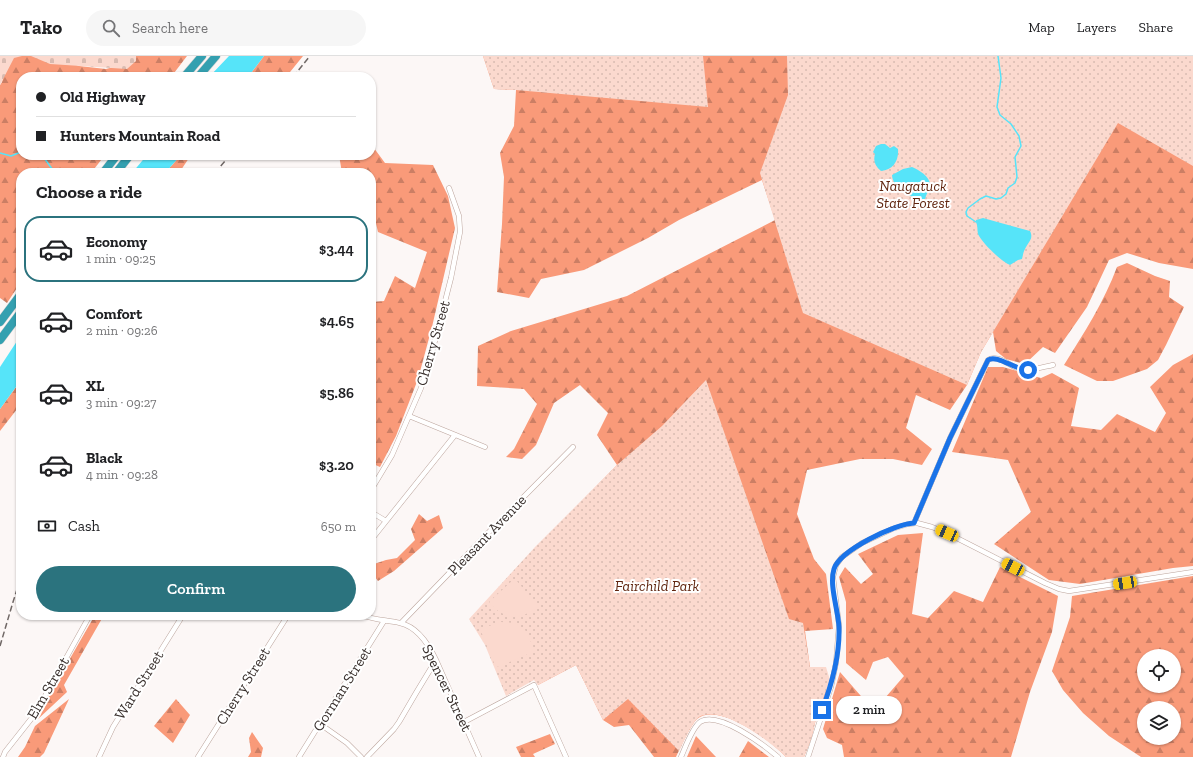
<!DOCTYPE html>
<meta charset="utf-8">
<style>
body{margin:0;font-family:"Zilla Slab",serif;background:#f6f6f6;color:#202124;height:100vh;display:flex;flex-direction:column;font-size:15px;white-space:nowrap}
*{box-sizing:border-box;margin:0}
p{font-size:13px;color:#757577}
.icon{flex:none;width:22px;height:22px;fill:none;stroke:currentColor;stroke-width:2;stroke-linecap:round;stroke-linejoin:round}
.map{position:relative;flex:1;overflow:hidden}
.sheet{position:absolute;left:16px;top:112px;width:360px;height:452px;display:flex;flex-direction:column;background:#fff;border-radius:16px;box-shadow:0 1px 3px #0004}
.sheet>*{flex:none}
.banner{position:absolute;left:16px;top:16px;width:360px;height:88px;border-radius:16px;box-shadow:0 1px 3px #0004;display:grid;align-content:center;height:88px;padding:0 20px;background:#fff}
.controls{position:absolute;left:1137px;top:593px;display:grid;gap:8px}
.controls a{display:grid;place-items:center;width:44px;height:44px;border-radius:50%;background:#fff;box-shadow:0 1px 3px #0004;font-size:20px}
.end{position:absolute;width:18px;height:18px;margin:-9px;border:5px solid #1a73e8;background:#fff;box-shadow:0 0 0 2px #fff}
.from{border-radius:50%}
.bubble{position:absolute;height:28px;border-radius:14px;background:#fff;box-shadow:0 1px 3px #0004;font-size:13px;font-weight:600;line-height:28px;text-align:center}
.car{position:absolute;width:12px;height:24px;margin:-12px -6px;border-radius:5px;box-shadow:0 0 3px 1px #0007;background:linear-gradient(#f5c518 24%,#345 0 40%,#f5c518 0 76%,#345 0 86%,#f5c518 0)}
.banner b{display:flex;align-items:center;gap:14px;height:38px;font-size:15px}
.banner b+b{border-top:1px solid #e0e0e0}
.banner i{width:10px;height:10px;background:#202124}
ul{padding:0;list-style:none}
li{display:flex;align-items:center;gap:12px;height:66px;margin:0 8px 6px;padding:0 12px;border:2px solid transparent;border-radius:16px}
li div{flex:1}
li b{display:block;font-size:15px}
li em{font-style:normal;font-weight:600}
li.current{border-color:#2b737e}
li>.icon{width:36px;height:36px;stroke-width:1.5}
h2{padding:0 20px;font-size:18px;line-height:48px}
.pay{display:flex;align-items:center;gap:10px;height:44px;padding:0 20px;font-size:15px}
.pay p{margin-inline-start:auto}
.button{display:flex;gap:8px;margin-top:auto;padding:8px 20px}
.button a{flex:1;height:46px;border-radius:24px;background:#2b737e;color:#fff;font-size:16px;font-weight:600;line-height:46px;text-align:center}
header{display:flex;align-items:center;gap:24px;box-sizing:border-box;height:56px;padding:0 20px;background:#fff;border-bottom:1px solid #e0e0e0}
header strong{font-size:19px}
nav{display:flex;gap:22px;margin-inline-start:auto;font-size:14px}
.search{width:280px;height:36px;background:#f6f6f6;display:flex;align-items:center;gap:10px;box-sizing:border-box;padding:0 14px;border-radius:22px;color:#757577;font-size:15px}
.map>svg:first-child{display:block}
.forest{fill:url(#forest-firs);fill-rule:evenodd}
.cemetery{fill:url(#cemetery-stones)}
.park{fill:url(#park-dots)}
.pitch{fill:#fbd9ce}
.water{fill:#56e4f9}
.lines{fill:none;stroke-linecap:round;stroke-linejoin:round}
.stream{stroke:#56e4f9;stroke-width:1.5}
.minor-casing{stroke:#bca59d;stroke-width:5.5}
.motorway-casing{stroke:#d3d1d1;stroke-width:9}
.minor{stroke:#fff;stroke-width:4.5}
.motorway{stroke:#34a0b0;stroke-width:8}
.rail{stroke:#706866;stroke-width:1.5;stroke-dasharray:6 3;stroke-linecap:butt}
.route{stroke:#1a73e8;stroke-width:5}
.labels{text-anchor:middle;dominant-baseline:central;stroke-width:4;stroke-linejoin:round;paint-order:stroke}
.park-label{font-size:15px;font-style:italic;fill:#60250f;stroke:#fff}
.street-label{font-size:15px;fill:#39302d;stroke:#fff}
</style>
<header>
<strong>Tako</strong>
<div class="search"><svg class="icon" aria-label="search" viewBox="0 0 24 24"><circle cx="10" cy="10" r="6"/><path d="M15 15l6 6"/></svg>Search here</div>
<nav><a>Map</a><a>Layers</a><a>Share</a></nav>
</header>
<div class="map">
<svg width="1193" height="701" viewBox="0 0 1193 701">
<defs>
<pattern id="forest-firs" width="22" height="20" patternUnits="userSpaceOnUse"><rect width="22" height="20" fill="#f99a79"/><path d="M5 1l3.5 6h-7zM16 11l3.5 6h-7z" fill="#cb7e64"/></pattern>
<pattern id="cemetery-stones" width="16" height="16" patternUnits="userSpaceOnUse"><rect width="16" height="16" fill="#fbd9ce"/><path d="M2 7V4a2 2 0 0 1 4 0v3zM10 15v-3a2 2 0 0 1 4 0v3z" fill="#d8bbb1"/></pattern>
<pattern id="park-dots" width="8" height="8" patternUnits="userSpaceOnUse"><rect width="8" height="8" fill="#fbd9ce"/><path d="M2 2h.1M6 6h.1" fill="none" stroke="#d8bbb1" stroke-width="1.8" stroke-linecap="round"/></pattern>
</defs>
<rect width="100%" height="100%" fill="#fcf7f6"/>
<path class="forest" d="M8 0H53L79 10 106 13 136 5V0H187L171 21H21V99H105L91 117H21V226L7 247 0 242V29L2 26Z
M264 0H303L286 21H248Z
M483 0H1193V213L1159 207 1127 197 1109 204 1087 251 1055 297 1043 291 1025 308 1006 303 996 295 993 276 981 296 967 329 950 354 916 339 906 372 932 393 922 409 893 403H860L807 414 797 458 814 503 826 518 833 573 805 575 810 611H826V636L817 659 811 683 804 701H786C771 685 718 645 697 663 691 668 680 693 676 701H654L629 669 614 671 603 664 576 609 538 629 521 507 617 409 597 379 608 357 580 329 554 347 536 389 522 403 506 401 514 393 537 348 524 333 477 330 478 290 511 275 627 240 775 164 762 124 679 164 648 182 584 214 541 223 529 242 497 236 502 168 504 121 500 97 514 70 516 34 494 33Z
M371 88 385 107 433 109 448 140 455 172 432 271 418 323 396 380 380 411 371 407V246L384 245 395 220 415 232 427 196 378 176 373 155 371 153V117H342L339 99H371Z
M181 99H191L179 117H165Z
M1127 207 1155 220 1170 225 1169 241 1184 251 1166 289 1158 304 1147 313 1113 325H1097L1064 309C1084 277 1104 246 1117 211Z
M1193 298V510L1173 512 1080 528 1049 524 994 488 1031 456 1008 404 952 396 988 311H1003L1041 322 1052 317 1079 332 1071 370 1101 374 1117 358 1155 376 1166 357 1150 331 1173 309Z
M21 324V348L0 375V353Z
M419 458 427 465 439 459 443 472 394 515 378 525 371 516V509L386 504 397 502 415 484 411 473Z
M923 477 912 558 928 562 954 535 983 546 1000 511 1058 540 1052 576 1030 636 1011 701H844L842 689 827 682 823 673 840 616 867 647 885 642 904 620 888 601 873 606 866 624 846 607V546L839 521 845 511 861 528 873 518 858 498 898 479Z
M1193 520V701H1141L1109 680 1083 657 1063 634 1052 615 1070 561 1072 540ZM1144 600H1174V630H1144ZM1144 652H1174V682H1144Z
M95 559H104L64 629 67 636 37 664V660Z
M69 643 44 697 40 701H18L25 691 35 670Z
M176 643 190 659 173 687 154 670Z
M252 676 263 692 261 701H248L251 696 249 682Z
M550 678 555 688 533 698 535 701H521L516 691Z
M696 680 716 701H687Z
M748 685 769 701H739Z"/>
<path class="cemetery" d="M0 0H22L14 2 0 29Z
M31 0H136V5L127 13 50 8Z"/>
<path class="park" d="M483 0H703L708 51 516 34 494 33Z
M787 0H1193V110L1118 67 981 296 967 329 803 257 760 117 788 39Z
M706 324 789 563 803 567 810 611H826L830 624 817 659 811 683 804 701H786C771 686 721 648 699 661 691 667 684 686 679 695L628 643 603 664 576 609 538 629 534 624 506 640 485 589 469 563 535 491 617 409 662 370Z"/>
<path class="pitch" d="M513 524H516L538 550C522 565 503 564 489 546Z
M501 566 515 567 526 575 535 595 498 611 495 609 480 573Z"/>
<path class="water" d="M229 0H264L248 21H209Z
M881 88H885L890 92 894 90 898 93C899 105 893 114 881 115 875 110 873 105 875 98L873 96 876 90Z
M147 99H181L165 117H132Z
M912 111C919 114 931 121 930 130 929 134 926 139 925 143 913 144 892 132 892 119L903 113Z
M983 162 1030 175C1034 183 1028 186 1025 193 1023 196 1023 200 1022 203L1018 204 1010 209C1002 206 982 187 978 178 977 174 978 170 976 166V164Z
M21 279V324L0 353V311Z"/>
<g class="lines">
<path class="stream" d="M0 97 11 100 21 96
M42 99 55 117
M976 166 967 160 966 156 968 152 980 143 986 140 996 143 1001 142 1006 138 1008 132 1015 127 1017 121 1015 101 1021 90 1019 80 1011 68 1000 59 997 51 1001 22 998 0"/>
<g class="minor-casing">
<path id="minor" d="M409 360 485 391
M371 434 392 399 421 332 430 304 451 222 460 176 459 160 449 132
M371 456 386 465
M914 467 950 382 988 304C997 298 1009 309 1017 312 1029 316 1042 311 1053 309
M371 484 455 379
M361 559C375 564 386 564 400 567 418 571 429 589 436 604L479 701
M401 567 487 478 573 391
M464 666 534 629 566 701
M320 668 347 687 361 701
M3 701 5 696 35 658 90 559
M99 701 113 671 183 559
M198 701 288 559
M299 701 384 565
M367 701 394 673 399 666 416 637 436 604
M681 701C685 692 692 672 700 666 718 654 764 689 778 701
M808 701 831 631 836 607 839 569 833 521 836 509 842 501 862 487 892 473 908 468 917 467 932 471 947 477 1045 527 1059 533 1069 535 1193 516"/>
</g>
<g class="motorway-casing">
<path id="motorway" d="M184 21 202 0
M198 21 216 0
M103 117 117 99
M116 117 130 99
M0 266 21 238
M0 284 21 256"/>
</g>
<use href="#minor" class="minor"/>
<use href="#motorway" class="motorway"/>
<path class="rail" d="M293 21 310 0
M215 117 230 99
M0 590 13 546 21 521"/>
</g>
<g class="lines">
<path class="route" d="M822 654C832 628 840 600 839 571 838 553 829 529 834 513 840 494 895 468 914 467L950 382 988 304C997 298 1015 314 1028 314"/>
</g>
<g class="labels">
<g class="park-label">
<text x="913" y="130">Naugatuck<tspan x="913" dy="17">State Forest</tspan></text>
<text x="657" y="530">Fairchild Park</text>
</g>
<g class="street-label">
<text transform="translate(433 287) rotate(-74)">Cherry Street</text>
<text transform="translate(487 479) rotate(-46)">Pleasant Avenue</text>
<text transform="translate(139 629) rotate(-58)">Ward Street</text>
<text transform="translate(243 630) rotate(-58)">Cherry Street</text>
<text transform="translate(48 632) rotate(-60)">Elm Street</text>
<text transform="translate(447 632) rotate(64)">Spencer Street</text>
<text transform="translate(342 633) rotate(-58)">Gorman Street</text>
</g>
</g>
</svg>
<div class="controls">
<a><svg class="icon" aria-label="locate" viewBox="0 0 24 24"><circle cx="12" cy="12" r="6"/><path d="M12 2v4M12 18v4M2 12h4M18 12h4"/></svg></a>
<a><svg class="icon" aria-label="layers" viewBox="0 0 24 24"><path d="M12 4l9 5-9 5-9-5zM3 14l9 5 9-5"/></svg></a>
</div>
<i class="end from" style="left:1028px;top:314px"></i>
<i class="end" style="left:822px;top:654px"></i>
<div class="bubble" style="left:836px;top:640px;width:66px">2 min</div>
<i class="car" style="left:947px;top:477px;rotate:294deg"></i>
<i class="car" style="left:1013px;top:511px;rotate:297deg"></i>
<i class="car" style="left:1125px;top:527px;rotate:261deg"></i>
<div class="banner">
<b><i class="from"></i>Old Highway</b>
<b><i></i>Hunters Mountain Road</b>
</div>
<section class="sheet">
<h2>Choose a ride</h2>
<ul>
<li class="current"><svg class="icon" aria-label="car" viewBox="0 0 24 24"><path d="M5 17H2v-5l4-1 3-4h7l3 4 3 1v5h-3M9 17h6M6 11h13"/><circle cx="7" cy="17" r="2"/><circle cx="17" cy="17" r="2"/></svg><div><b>Economy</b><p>1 min · 09:25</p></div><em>$3.44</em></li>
<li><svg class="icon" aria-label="car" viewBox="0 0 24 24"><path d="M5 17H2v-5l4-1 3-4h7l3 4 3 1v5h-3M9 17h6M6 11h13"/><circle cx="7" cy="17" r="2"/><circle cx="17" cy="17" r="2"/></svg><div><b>Comfort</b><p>2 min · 09:26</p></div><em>$4.65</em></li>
<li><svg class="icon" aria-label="car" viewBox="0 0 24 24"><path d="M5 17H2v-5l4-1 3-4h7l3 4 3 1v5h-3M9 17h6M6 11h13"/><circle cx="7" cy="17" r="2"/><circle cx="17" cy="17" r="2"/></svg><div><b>XL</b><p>3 min · 09:27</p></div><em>$5.86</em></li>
<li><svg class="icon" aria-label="car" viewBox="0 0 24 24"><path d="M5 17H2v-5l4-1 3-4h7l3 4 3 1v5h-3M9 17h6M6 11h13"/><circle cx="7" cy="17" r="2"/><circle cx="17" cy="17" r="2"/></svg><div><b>Black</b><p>4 min · 09:28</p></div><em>$3.20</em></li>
</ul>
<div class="pay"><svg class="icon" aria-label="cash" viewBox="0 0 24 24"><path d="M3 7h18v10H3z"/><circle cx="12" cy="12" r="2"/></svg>Cash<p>650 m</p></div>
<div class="button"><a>Confirm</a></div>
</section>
</div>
